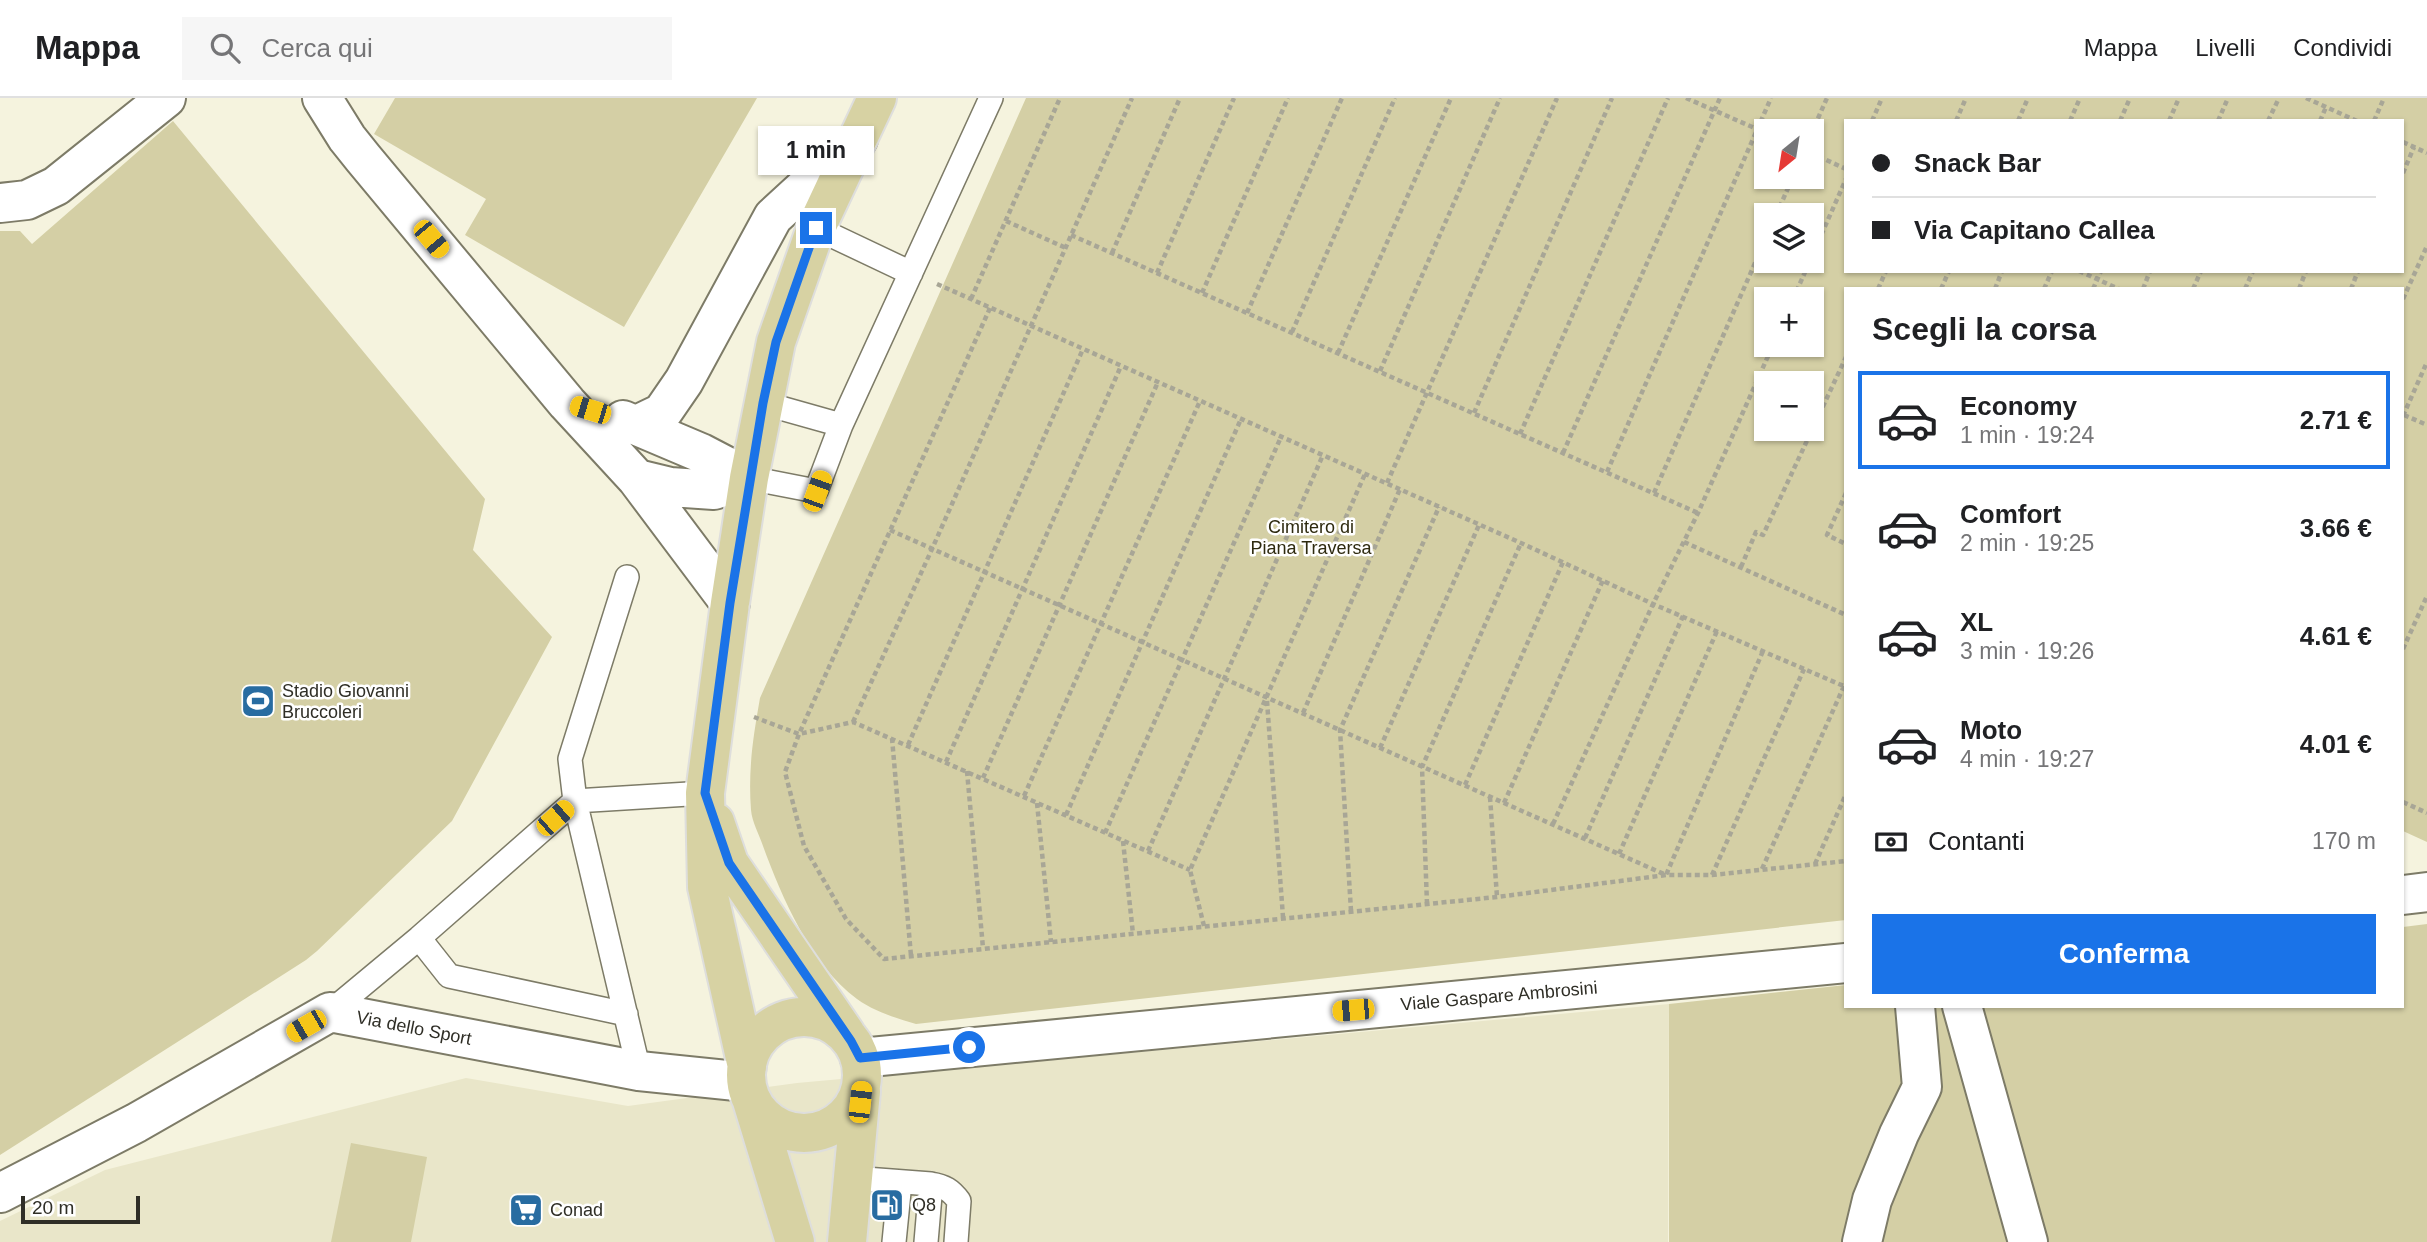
<!DOCTYPE html>
<html lang="it">
<meta charset="utf-8">
<style>
body{margin:0;font-family:Arial,sans-serif;background:#f6f6f6;color:#202124;height:100vh;display:flex;flex-direction:column;font-size:26px;white-space:nowrap}
*{box-sizing:border-box;margin:0}
p{font-size:23px;color:#757577}
.icon{flex:none;width:38px;height:38px;fill:none;stroke:currentColor;stroke-width:2;stroke-linecap:round;stroke-linejoin:round}
.map{position:relative;flex:1;overflow:hidden}
.side{position:absolute;left:1844px;top:189px;width:560px;height:721px;display:flex;flex-direction:column;background:#fff;border-radius:0px;box-shadow:0 2px 5px #0004}
.side>*{flex:none}
.top-card{position:absolute;left:1844px;top:21px;width:560px;height:154px;border-radius:0px;box-shadow:0 2px 5px #0004;display:grid;align-content:center;height:154px;padding:0 28px;background:#fff}
.needle{width:46px;rotate:210deg}
.controls{position:absolute;left:1754px;top:21px;display:grid;gap:14px}
.controls a{display:grid;place-items:center;width:70px;height:70px;border-radius:0px;background:#fff;box-shadow:0 2px 5px #0004;font-size:35px}
.scale{position:absolute;left:21px;bottom:18px;width:119px;box-sizing:border-box;padding-left:7px;border:4px solid #2f2e26;border-top:0;font-size:19px;line-height:24px;white-space:nowrap;color:#2f2e26;-webkit-text-stroke:5px #fff;paint-order:stroke}
.end{position:absolute;width:32px;height:32px;margin:-16px;border:9px solid #1a73e8;background:#fff;box-shadow:0 0 0 4px #fff}
.from{border-radius:50%}
.bubble{position:absolute;height:49px;border-radius:0px;background:#fff;box-shadow:0 2px 5px #0004;font-size:23px;font-weight:700;line-height:49px;text-align:center}
.car{position:absolute;width:21px;height:42px;margin:-21px -10px;border-radius:9px;box-shadow:0 0 5px 2px #0007;background:linear-gradient(#f5c518 24%,#345 0 40%,#f5c518 0 76%,#345 0 86%,#f5c518 0)}
.top-card b{display:flex;align-items:center;gap:24px;height:66px;font-size:26px}
.top-card b+b{border-top:2px solid #e0e0e0}
.top-card i{width:18px;height:18px;background:#202124}
ul{padding:0;list-style:none}
li{display:flex;align-items:center;gap:21px;height:98px;margin:0 14px 10px;padding:0 14px;border:4px solid transparent;border-radius:0px}
li div{flex:1}
li b{display:block;font-size:26px}
li em{font-style:normal;font-weight:700}
li.current{border-color:#1a73e8}
li>.icon{width:63px;height:63px;stroke-width:1.5}
h2{padding:0 28px;font-size:32px;line-height:84px}
.pay{display:flex;align-items:center;gap:18px;height:77px;padding:0 28px;font-size:26px}
.pay p{margin-inline-start:auto}
.cta{display:flex;gap:14px;margin-top:auto;padding:14px 28px}
.cta a{flex:1;height:80px;border-radius:0px;background:#1a73e8;color:#fff;font-size:28px;font-weight:700;line-height:80px;text-align:center}
header{display:flex;align-items:center;gap:42px;box-sizing:border-box;height:98px;padding:0 35px;background:#fff;border-bottom:2px solid #e0e0e0}
header strong{font-size:33px}
nav{display:flex;gap:38px;margin-inline-start:auto;font-size:24px}
.search{width:490px;height:63px;background:#f6f6f6;display:flex;align-items:center;gap:18px;box-sizing:border-box;padding:0 24px;border-radius:0px;color:#757577;font-size:26px}
.map>svg:first-child{display:block}
.built{fill:#e9e6c9}
.green{fill:#d4cfa5;fill-rule:evenodd}
.lines{fill:none;stroke-linecap:round;stroke-linejoin:round}
.service-casing{stroke:#7d7b67;stroke-width:26}
.minor-casing{stroke:#7d7b67;stroke-width:42}
.primary-casing{stroke:#dededc;stroke-width:42}
.path{stroke:#a8a696;stroke-width:4.5;stroke-dasharray:5 3.5;stroke-linecap:butt}
.service{stroke:#fff;stroke-width:23}
.minor{stroke:#fff;stroke-width:38}
.primary{stroke:#d7d2a3;stroke-width:38}
.route{stroke:#1a73e8;stroke-width:9}
.labels{text-anchor:middle;dominant-baseline:central;stroke-width:5;stroke-linejoin:round;paint-order:stroke}
.park-label{font-size:18px;fill:#2e2a0f;stroke:#fff}
.poi-label{font-size:18px;fill:#2f2e26;stroke:#fff;text-anchor:start}
.street-label{font-size:18px;fill:#2f2e26;stroke:#fff}
</style>
<header>
<strong>Mappa</strong>
<div class="search"><svg class="icon" aria-label="search" viewBox="0 0 24 24"><circle cx="10" cy="10" r="6"/><path d="M15 15l6 6"/></svg>Cerca qui</div>
<nav><a>Mappa</a><a>Livelli</a><a>Condividi</a></nav>
</header>
<div class="map">
<svg width="2427" height="1144" viewBox="0 0 2427 1144">
<rect width="100%" height="100%" fill="#f5f3de"/>
<path class="built" d="M1669 906 1668 1144H0V1123L105 1072 466 980 628 1008 797 985Z"/>
<path class="green" d="M395 0H757L624 229 465 137 486 101 374 36Z
M1026 0H2427V744L2403 733V191H1846V822L916 926C896 920 875 914 857 901 811 867 782 800 763 748 759 736 752 724 751 712 748 672 753 640 760 600ZM1846 23H2403V173H1846ZM1766 33H1811V79H1766ZM1766 117H1811V163H1766ZM1766 201H1811V247H1766ZM1766 285H1811V331H1766Z
M173 23 485 401 473 452 552 539 452 723 317 853 306 862 0 1057V133H20L32 146Z
M2427 826V1144H1669V906L1846 887V908H2403V829Z
M351 1045 427 1059 411 1144H331Z"/>
<g class="lines">
<g class="service-casing">
<path id="service" d="M816 130 911 175
M763 305 841 327
M749 380 816 393 841 327 991 0
M627 479 570 661 575 703 639 973
M419 840 449 878 626 916
M330 914 419 840 575 703 705 695
M852 1080 931 1086C944 1088 951 1092 959 1103L956 1144
M894 1144 900 1084
M926 1144 931 1086"/>
</g>
<g class="minor-casing">
<path id="minor" d="M322 0 347 40 363 60 567 305 637 381 730 505
M0 105 27 102 56 88 166 0
M623 322 701 355 749 380
M637 327 662 315 684 283 773 119 858 41
M637 381 670 389 714 392 749 380
M2403 797 2427 794
M1962 908 2028 1144
M860 960 1846 865
M0 1095 136 1025 330 914 639 973 746 984
M1862 1144 1872 1102 1899 1036 1922 989 1915 908"/>
</g>
<g class="primary-casing">
<path id="primary" d="M715 724 729 765 846 936
M746 977a58 58 0 1 1 116 0a58 58 0 1 1-116 0Z
M747 969 707 789 705 695 730 505 749 380 776 244 816 130 877 0
M752 1003 795 1144
M847 1144 861 993"/>
</g>
<path class="path" d="M1686 0 1766 35
M2306 0 2357 23
M1872 23 1882 0
M1956 23 1966 0
M2018 23 2028 0
M2070 23 2080 0
M2120 23 2130 0
M2169 23 2179 0
M2218 23 2228 0
M2268 23 2279 0
M2320 23 2326 9
M2374 23 2384 0
M1811 36 1827 0
M2403 44 2427 55
M1811 55 1846 71
M2403 75 2414 49
M1776 117 1793 79
M1006 123 1066 150
M1071 137 1698 415
M1112 155 1180 0
M1811 160 1846 81
M2079 173 2119 191
M1157 175 1234 0
M937 186 1521 445 1653 506 1846 589
M1878 191 1886 173
M1941 191 1949 173
M1995 191 2002 173
M2044 191 2052 173
M2093 191 2101 173
M2143 191 2150 173
M2193 191 2201 173
M2245 191 2253 173
M2299 191 2306 173
M2351 191 2358 173
M1202 195 1288 0
M971 201 1060 0
M1793 201 1810 163
M2403 201 2427 148
M990 210 799 636 785 674 804 748 846 821 884 861 1497 799 1666 777H1712L1846 763
M1247 215 1342 0
M1292 234 1395 0
M1338 255 1451 0
M1380 273 1500 0
M1474 315 1612 0
M2404 317 2427 327
M2403 318 2427 264
M1520 336 1668 0
M1563 355 1720 0
M1607 374 1771 0
M1387 385 1557 0
M1654 395 1766 140
M1846 395 1827 437 1846 446
M890 432 1666 777 1763 553
M1684 444 1846 517
M1741 469 1756 434 1763 437 1846 259
M2403 551 2427 498
M1267 603 1283 819
M1303 615 1400 391
M754 619 799 636 853 624 1190 772
M853 624 932 451 1132 0
M892 640 911 858
M908 647 1083 251
M1380 650 1479 427
M946 664 1121 268
M967 673 983 850
M983 680 1158 284
M1465 687 1563 464
M1024 698 1200 303
M1490 699 1497 799
M2403 704 2427 715
M1037 705 1051 844
M1504 705 1603 482
M1066 717 1241 321
M1553 726 1653 506 1698 415 1773 247
M1105 735 1281 339
M1585 740 1683 518
M1123 743 1133 836
M1148 753 1323 357
M1619 756 1717 533
M1815 766 1846 696
M1762 771 1844 588
M1712 777 1804 571
M1427 806 1422 669 1521 445
M1351 813 1340 632 1439 409
M1204 828 1190 772 1365 376"/>
<use href="#service" class="service"/>
<use href="#minor" class="minor"/>
<use href="#primary" class="primary"/>
</g>
<g class="lines">
<path class="route" d="M816 130 776 244 763 305 730 505 705 695 729 765 851 943 860 960 969 949"/>
</g>
<defs>
<g id="stadium-square" transform="scale(1.75)"><rect x="-9" y="-9" width="18" height="18" rx="4" fill="#286ca1" stroke="#fff"/><path d="M0-5a6.5 5 0 1 0 0 10a6.5 5 0 1 0 0-10ZM-3.5-1.8h7v3.6h-7Z" fill="#fff"/></g>
<g id="fuel-square" transform="scale(1.75)"><rect x="-9" y="-9" width="18" height="18" rx="4" fill="#286ca1" stroke="#fff"/><path d="M-5.5-6h7V0h2V4h1.3V-2.5L3-4.5l.8-.8L6-3V5H2.5V1h-1V6h-7ZM-4.2-4.7v3.2H.2V-4.7Z" fill="#fff"/></g>
<g id="supermarket-square" transform="scale(1.75)"><rect x="-9" y="-9" width="18" height="18" rx="4" fill="#286ca1" stroke="#fff"/><path d="M-6-5.5h2.5l.6 2H6L4.5 2H-2.5L-4.4-4H-6ZM-1.5 3.2a1.3 1.3 0 1 0 .1 0ZM3 3.2a1.3 1.3 0 1 0 .1 0Z" fill="#fff"/></g>
</defs>
<g fill-rule="evenodd">
<use href="#stadium-square" x="258" y="603"/>
<use href="#fuel-square" x="887" y="1107"/>
<use href="#supermarket-square" x="526" y="1112"/>
</g>
<g class="labels">
<g class="park-label">
<text x="1311" y="429">Cimitero di<tspan x="1311" dy="21">Piana Traversa</tspan></text>
</g>
<g class="poi-label">
<text x="282" y="593">Stadio Giovanni<tspan x="282" dy="21">Bruccoleri</tspan></text>
<text x="912" y="1107">Q8</text>
<text x="550" y="1112">Conad</text>
</g>
<g class="street-label">
<text transform="translate(1499 898) rotate(-5)">Viale Gaspare Ambrosini</text>
<text transform="translate(414 930) rotate(11)">Via dello Sport</text>
</g>
</g>
</svg>
<div class="controls">
<a><svg class="needle" viewBox="-14 -14 28 28"><path d="M0-13l5 13h-10z" fill="#e53935"/><path d="M0 13l5-13h-10z" fill="#757577"/></svg></a>
<a><svg class="icon" aria-label="layers" viewBox="0 0 24 24"><path d="M12 4l9 5-9 5-9-5zM3 14l9 5 9-5"/></svg></a>
<a>+</a>
<a>−</a>
</div>
<div class="scale">20 m</div>
<i class="end from" style="left:969px;top:949px"></i>
<i class="end" style="left:816px;top:130px"></i>
<div class="bubble" style="left:758px;top:28px;width:116px">1 min</div>
<i class="car" style="left:431px;top:141px;rotate:140deg"></i>
<i class="car" style="left:590px;top:312px;rotate:287deg"></i>
<i class="car" style="left:817px;top:393px;rotate:20deg"></i>
<i class="car" style="left:555px;top:720px;rotate:49deg"></i>
<i class="car" style="left:1353px;top:912px;rotate:265deg"></i>
<i class="car" style="left:306px;top:928px;rotate:240deg"></i>
<i class="car" style="left:860px;top:1004px;rotate:6deg"></i>
<div class="top-card">
<b><i class="from"></i>Snack Bar</b>
<b><i></i>Via Capitano Callea</b>
</div>
<section class="side">
<h2>Scegli la corsa</h2>
<ul>
<li class="current"><svg class="icon" aria-label="car" viewBox="0 0 24 24"><path d="M5 17H2v-5l4-1 3-4h7l3 4 3 1v5h-3M9 17h6M6 11h13"/><circle cx="7" cy="17" r="2"/><circle cx="17" cy="17" r="2"/></svg><div><b>Economy</b><p>1 min · 19:24</p></div><em>2.71 €</em></li>
<li><svg class="icon" aria-label="car" viewBox="0 0 24 24"><path d="M5 17H2v-5l4-1 3-4h7l3 4 3 1v5h-3M9 17h6M6 11h13"/><circle cx="7" cy="17" r="2"/><circle cx="17" cy="17" r="2"/></svg><div><b>Comfort</b><p>2 min · 19:25</p></div><em>3.66 €</em></li>
<li><svg class="icon" aria-label="car" viewBox="0 0 24 24"><path d="M5 17H2v-5l4-1 3-4h7l3 4 3 1v5h-3M9 17h6M6 11h13"/><circle cx="7" cy="17" r="2"/><circle cx="17" cy="17" r="2"/></svg><div><b>XL</b><p>3 min · 19:26</p></div><em>4.61 €</em></li>
<li><svg class="icon" aria-label="car" viewBox="0 0 24 24"><path d="M5 17H2v-5l4-1 3-4h7l3 4 3 1v5h-3M9 17h6M6 11h13"/><circle cx="7" cy="17" r="2"/><circle cx="17" cy="17" r="2"/></svg><div><b>Moto</b><p>4 min · 19:27</p></div><em>4.01 €</em></li>
</ul>
<div class="pay"><svg class="icon" aria-label="cash" viewBox="0 0 24 24"><path d="M3 7h18v10H3z"/><circle cx="12" cy="12" r="2"/></svg>Contanti<p>170 m</p></div>
<div class="cta"><a>Conferma</a></div>
</section>
</div>
